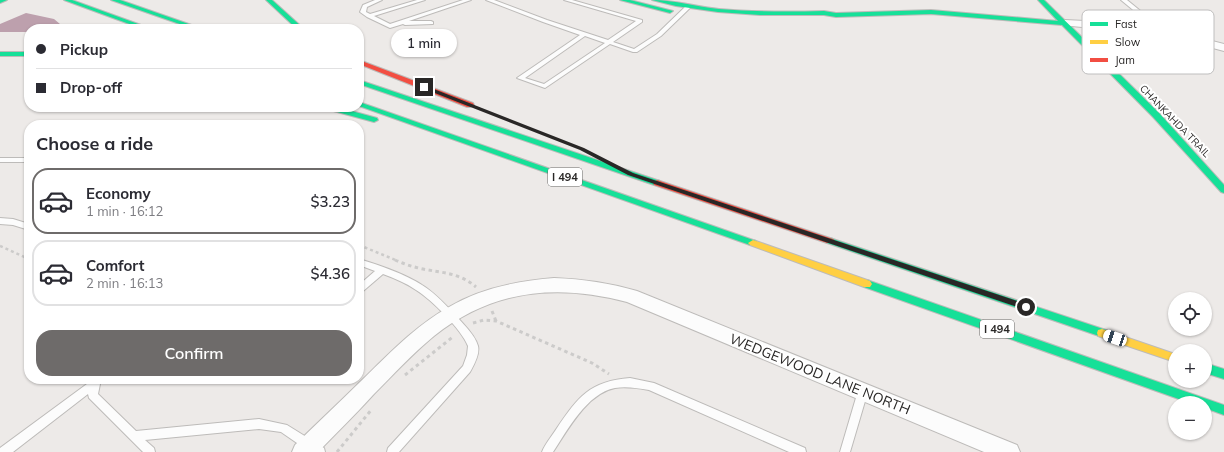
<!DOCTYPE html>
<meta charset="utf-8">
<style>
body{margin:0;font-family:Mulish,sans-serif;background:#f7f7f7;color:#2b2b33;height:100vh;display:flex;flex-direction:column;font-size:15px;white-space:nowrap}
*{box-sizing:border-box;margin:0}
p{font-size:13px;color:#7c7c81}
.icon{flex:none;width:22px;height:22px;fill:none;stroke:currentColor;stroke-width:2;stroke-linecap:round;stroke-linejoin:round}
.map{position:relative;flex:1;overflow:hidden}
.sheet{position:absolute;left:24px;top:120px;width:340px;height:264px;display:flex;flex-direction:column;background:#fff;border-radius:16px;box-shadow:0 1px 3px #0004}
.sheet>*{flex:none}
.hud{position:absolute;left:24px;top:24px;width:340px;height:88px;border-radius:16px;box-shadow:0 1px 3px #0004;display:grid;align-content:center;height:88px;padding:0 12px;background:#fff}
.fabs{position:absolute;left:1168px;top:292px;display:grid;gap:8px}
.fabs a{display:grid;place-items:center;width:44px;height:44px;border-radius:50%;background:#fff;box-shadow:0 1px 3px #0004;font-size:20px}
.end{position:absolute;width:18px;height:18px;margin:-9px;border:5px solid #292726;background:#fff;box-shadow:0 0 0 2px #fff}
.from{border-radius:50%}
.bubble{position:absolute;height:28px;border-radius:14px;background:#fff;box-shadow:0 1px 3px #0004;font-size:13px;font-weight:600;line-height:28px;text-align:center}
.car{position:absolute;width:12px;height:24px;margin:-12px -6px;border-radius:5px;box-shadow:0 0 3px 1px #0007;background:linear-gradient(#fff 24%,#345 0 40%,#fff 0 76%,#345 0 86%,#fff 0)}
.hud b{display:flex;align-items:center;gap:14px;height:38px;font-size:15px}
.hud b+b{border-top:1px solid #e1e1e2}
.hud i{width:10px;height:10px;background:#2b2b33}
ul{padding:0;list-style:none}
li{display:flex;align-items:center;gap:12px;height:66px;margin:0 8px 6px;padding:0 4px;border:2px solid #e1e1e2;border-radius:16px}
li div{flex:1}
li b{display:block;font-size:15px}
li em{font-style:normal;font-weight:600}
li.active{border-color:#6e6b6a}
li>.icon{width:36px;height:36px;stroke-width:1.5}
h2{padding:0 12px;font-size:18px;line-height:48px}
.cta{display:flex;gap:8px;margin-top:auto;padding:8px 12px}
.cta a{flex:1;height:46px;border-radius:16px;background:#6e6b6a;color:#fff;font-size:16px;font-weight:600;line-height:46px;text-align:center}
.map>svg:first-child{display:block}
.water{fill:#bda0ad}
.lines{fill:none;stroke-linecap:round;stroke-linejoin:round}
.lane-casing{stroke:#bdbbb9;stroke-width:2}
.street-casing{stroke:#bdbbb9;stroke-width:2}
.fast-casing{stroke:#bdbbb9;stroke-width:2}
.slow-casing{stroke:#bdbbb9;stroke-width:2}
.jam-casing{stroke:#bdbbb9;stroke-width:2}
.path-far1{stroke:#cccbca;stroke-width:2.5;stroke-dasharray:3 3;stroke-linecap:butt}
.path{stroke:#cccbca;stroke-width:3;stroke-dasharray:3.5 3.5;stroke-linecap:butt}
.lane{fill:#fcfcfc;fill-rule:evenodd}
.street{fill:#fcfcfc;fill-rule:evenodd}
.fast{fill:#16e098;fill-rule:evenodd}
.slow{fill:#ffcf43;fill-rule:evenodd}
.jam{fill:#f24e42;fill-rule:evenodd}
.route{fill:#292726}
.labels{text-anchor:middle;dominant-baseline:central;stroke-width:4;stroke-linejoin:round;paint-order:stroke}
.far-street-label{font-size:10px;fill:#292726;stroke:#fff}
.shield{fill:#fff;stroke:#696867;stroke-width:1}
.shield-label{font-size:11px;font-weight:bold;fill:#292726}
.near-street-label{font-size:14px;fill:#292726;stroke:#fff}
.key{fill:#fff;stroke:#bfbebe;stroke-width:1}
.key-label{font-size:11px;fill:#292726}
</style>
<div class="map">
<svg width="1224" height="452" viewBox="0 0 1224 452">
<rect width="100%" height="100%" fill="#edeae8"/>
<path class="water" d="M26 13 54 19 66 29H29V32H0V24Z"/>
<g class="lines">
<g class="lane-casing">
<path id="lane" d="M375 0H382L367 7 366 12 370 14 417 0H425L374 16 390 24 463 0H471L409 21H431L433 22V24L405 25 403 24 390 28 367 17 360 12 363 5Z
M486 0H494L547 20 608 40 636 21 564 0H572L642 20V22L613 42 634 49 657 34 686 6 691 7 661 36 637 52H633L610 44 545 88 517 78 580 35 543 22ZM585 36 605 43 544 84 525 78Z
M1121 0H1127L1165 31V33H1161Z
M0 158H29V162H0Z
M0 218 13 219 29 224V230L13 225 0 224Z
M359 259C379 265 405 274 422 285 435 293 447 306 458 318 465 326 475 335 478 346 480 354 474 365 470 372L399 452H387L388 448 463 366 467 355 468 346C461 329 432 300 416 290 406 283 394 278 383 274L362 292 359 293V285L375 271 359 265Z
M630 378 654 383 805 448 806 452H789L649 390C637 388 626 386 615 388 587 393 567 431 553 452H542C545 444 552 436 557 428 578 397 590 381 630 378Z
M91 379H101L98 394 136 431 259 419 287 425 324 448 325 452H310L281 432 259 429 145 440 154 448 155 452H143L89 398 88 394 13 452H0V448L91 381Z
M863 387 867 388 868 391 850 452H840L858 391 859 388Z"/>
</g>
<g class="street-casing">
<path id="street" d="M1065 20C1119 22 1172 30 1224 44V51L1183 40 1145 33 1061 25 1060 23Z
M554 278C583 279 610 283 637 291L1017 445 1020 452H984L627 302C556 283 492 290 434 336 412 354 393 375 373 395 355 415 336 433 318 452H292L295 445C316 424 338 404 359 383 387 356 415 326 449 307 481 288 518 281 554 278Z"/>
</g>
<g class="fast-casing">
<path id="fast" d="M0 0H7L0 3Z
M64 0H72L152 29H143Z
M111 0H120L203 29H194Z
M266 0H272L304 29H297Z
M620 0H630L673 11 670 13Z
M652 0C675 0 697 7 719 9 754 12 789 12 824 11L836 13 931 10 1058 21 1038 0H1044L1159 113 1224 185V193L1221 192 1153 117 1062 25 931 14 836 17 824 15H760L718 12 676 6Z
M0 52H29V56H0Z
M359 80 660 181 661 183 660 185H654L359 84Z
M359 102 756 241 758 243 756 245H750L359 106Z
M325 107H337L377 118 378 120 374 122 326 109Z
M830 238 1106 330 1107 333 1106 336 1102 337 827 243 825 241Z
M867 280 1224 405V415L1205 408V403H1190L864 287 862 284 864 281Z
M1205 363 1224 369V379L1205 373Z"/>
</g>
<g class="slow-casing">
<path id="slow" d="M753 240 870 281 872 284 870 287H864L750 245 748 243Z
M1102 329 1175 354V362L1098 336 1097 333 1098 330Z"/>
</g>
<g class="jam-casing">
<path id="jam" d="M359 60 473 103 474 105 470 107H467L359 64Z
M657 180 833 239 835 241 833 243H827L654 185 653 183Z"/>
</g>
<path class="path-far1" d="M359 245 398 261
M0 246 29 259"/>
<path class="path" d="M395 260C404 264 413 267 423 269 443 273 460 273 476 287
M492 311 496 321
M473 323 484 320 496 321 592 363 609 374
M405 375 454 336
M337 452 372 409"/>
<use href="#lane" class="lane"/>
<use href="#street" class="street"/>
<use href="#fast" class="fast"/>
<use href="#slow" class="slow"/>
<use href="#jam" class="jam"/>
</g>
<path class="route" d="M422 86H426L584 148 633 173 1029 305 1030 307 1029 309H1023L628 175 580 150 422 88Z"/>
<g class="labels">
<g class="far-street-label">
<text transform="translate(1175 121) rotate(46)">CHANKAHDA TRAIL</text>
</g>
<g class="shield">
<rect x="548" y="168" width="34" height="18" rx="3"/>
<rect x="980" y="320" width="34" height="18" rx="3"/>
</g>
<g class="shield-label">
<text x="565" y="177">I 494</text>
<text x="997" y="329">I 494</text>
</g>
<g class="near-street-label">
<text transform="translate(820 374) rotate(22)">WEDGEWOOD LANE NORTH</text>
</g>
</g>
<rect x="1082" y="10" width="132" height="64" rx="6" class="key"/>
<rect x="1090" y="22" width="18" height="4" fill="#16e098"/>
<rect x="1090" y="40" width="18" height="4" fill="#ffcf43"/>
<rect x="1090" y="58" width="18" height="4" fill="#f24e42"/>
<g class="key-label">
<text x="1115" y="28">Fast</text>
<text x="1115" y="46">Slow</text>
<text x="1115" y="64">Jam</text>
</g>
</svg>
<div class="fabs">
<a><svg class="icon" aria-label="locate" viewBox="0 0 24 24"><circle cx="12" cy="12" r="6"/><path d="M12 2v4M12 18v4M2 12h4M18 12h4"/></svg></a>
<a>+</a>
<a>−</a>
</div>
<i class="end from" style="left:1026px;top:307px"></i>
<i class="end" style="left:424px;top:87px"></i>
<div class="bubble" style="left:391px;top:29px;width:66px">1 min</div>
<i class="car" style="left:1115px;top:338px;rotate:289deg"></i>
<div class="hud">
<b><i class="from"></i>Pickup</b>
<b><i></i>Drop-off</b>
</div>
<section class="sheet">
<h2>Choose a ride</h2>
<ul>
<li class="active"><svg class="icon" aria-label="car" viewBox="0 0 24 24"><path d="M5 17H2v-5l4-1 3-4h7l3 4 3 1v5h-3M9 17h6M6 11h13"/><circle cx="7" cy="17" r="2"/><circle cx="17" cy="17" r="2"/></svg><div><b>Economy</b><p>1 min · 16:12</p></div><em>$3.23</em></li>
<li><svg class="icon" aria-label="car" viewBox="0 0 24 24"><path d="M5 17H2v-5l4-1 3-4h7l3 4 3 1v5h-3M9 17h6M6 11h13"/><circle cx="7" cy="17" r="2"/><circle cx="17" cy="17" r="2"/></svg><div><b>Comfort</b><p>2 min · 16:13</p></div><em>$4.36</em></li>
</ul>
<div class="cta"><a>Confirm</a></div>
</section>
</div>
